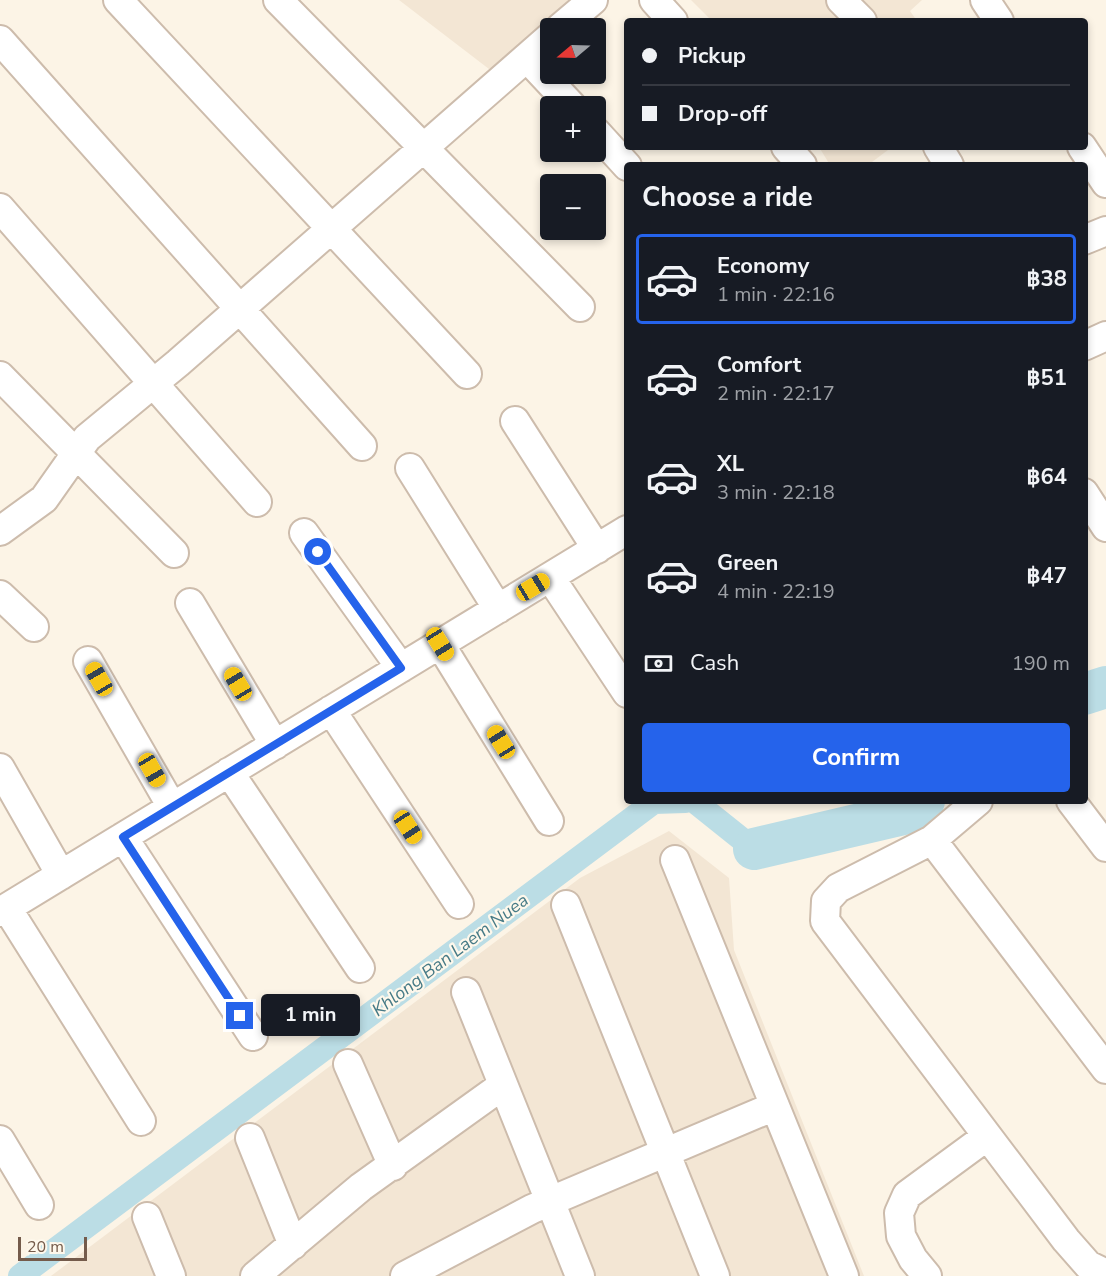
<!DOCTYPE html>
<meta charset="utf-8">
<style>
body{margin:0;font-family:"Nunito Sans",sans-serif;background:#20242c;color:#f1f3f6;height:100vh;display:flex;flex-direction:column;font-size:22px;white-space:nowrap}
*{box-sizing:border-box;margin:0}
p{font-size:20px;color:#9ea1a6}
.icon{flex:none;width:33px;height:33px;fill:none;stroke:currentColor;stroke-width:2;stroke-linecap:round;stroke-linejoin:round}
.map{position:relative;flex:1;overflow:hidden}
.side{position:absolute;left:624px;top:162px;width:464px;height:642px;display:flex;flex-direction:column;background:#171b24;border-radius:6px;box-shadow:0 3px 9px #0003}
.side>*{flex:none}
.banner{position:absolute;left:624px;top:18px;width:464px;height:132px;border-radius:6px;box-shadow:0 3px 9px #0003;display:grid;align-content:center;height:132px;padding:0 18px;background:#171b24}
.needle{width:39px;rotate:251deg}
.controls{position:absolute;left:540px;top:18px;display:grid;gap:12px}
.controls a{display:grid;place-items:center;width:66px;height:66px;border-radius:6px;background:#171b24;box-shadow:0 3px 9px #0003;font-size:30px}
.scale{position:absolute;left:18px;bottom:15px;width:69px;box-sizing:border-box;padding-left:6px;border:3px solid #745b4b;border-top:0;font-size:16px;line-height:21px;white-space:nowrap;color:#745b4b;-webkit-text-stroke:4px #fef8ec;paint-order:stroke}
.end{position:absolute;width:27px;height:27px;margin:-14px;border:8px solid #2563eb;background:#fff;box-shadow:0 0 0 3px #fff}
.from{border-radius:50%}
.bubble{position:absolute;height:42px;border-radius:6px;background:#171b24;box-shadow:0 3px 9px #0003;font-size:20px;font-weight:700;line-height:42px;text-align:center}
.car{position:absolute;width:18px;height:36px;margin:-18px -9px;border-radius:8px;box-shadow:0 0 4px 2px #0007;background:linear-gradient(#f5c518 24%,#345 0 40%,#f5c518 0 76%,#345 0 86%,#f5c518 0)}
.banner b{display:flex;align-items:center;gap:21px;height:57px;font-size:22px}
.banner b+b{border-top:2px solid #363941}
.banner i{width:15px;height:15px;background:#f1f3f6}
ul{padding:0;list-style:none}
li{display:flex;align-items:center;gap:18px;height:90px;margin:0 12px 9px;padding:0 6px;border:3px solid transparent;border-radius:6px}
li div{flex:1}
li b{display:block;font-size:22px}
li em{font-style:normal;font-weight:700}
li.active{border-color:#2563eb}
li>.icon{width:54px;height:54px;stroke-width:1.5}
h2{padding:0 18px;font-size:27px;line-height:72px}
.pay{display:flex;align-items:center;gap:15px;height:66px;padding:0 18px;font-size:22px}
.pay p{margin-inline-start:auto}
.cta{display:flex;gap:12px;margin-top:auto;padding:12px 18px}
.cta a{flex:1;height:69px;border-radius:6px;background:#2563eb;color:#fff;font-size:24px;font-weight:700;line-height:69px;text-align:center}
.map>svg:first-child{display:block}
.residential{fill:#f3e6d4}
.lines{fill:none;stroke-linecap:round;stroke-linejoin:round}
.canal{stroke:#bbdde5;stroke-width:24}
.river{stroke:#bbdde5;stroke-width:42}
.minor-casing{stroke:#cdbcac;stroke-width:32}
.minor{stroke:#fff;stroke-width:28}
.route{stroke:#2563eb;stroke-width:8}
.labels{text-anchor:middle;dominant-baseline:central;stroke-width:4.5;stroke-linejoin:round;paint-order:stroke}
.water-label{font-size:18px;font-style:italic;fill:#467a86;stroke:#fef8ec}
</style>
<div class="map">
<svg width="1106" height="1276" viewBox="0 0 1106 1276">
<rect width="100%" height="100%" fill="#fcf4e6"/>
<path class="residential" d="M399 0H571L511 59 489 69Z
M691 0H922L910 11 917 21H712Z
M819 147H892L868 165H830Z
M669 831 729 878 734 950 864 1276H51L580 878Z"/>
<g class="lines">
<path class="canal" d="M694 801 754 849
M20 1276 654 802 685 801"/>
<path class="river" d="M1084 694 1106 687
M754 849 916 811 924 801"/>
<g class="minor-casing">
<path id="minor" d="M118 0 467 374
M278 0 580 307
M654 0 673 21
M841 0 862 21
M985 0 999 21
M560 28 593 0
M0 40 362 446
M527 58 572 106
M596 132 627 166
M786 147 802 165
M938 147 949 165
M1082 147 1106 183
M0 208 257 502
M1084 240 1106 231
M1084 346 1106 336
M0 376 174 553
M515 421 597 549
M410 468 498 609
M1084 493 1106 527
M0 531 44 499 87 438 178 363 550 37
M304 533 401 668
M550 577 627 693
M0 595 34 627
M190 603 275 745
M440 644 549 821
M88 661 172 807
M331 710 459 904
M0 768 61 875
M229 772 360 968
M978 801 932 840 838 888 826 901 825 921 1066 1240 1088 1265 1106 1274
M1071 801 1106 847
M123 837 253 1036
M932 840 1106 1069
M675 860 844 1276
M566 905 715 1276
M7 908 141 1121
M0 912 627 530
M466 992 580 1276
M348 1064 393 1166
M250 1138 293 1245
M0 1140 39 1205
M147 1217 171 1276
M255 1276 361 1187 503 1085
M405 1276 532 1209 775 1106
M927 1276 913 1259 901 1236 899 1213 907 1195 986 1137"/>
</g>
<use href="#minor" class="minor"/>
</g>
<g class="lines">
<path class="route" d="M240 1016 123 837 401 668 318 552"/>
</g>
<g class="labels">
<g class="water-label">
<text transform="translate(450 955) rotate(-37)">Khlong Ban Laem Nuea</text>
</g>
</g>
</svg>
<div class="controls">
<a><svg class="needle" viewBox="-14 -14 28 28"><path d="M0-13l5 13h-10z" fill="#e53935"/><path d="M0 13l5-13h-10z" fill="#9ea1a6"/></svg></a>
<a>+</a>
<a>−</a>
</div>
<div class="scale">20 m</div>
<i class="end from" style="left:318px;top:552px"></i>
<i class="end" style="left:240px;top:1016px"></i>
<div class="bubble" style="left:261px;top:994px;width:99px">1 min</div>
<i class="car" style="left:533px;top:587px;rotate:59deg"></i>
<i class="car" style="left:440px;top:644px;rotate:148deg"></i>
<i class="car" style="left:99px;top:679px;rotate:330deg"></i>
<i class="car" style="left:238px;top:684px;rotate:329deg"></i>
<i class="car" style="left:501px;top:742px;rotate:328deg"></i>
<i class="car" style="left:152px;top:770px;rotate:150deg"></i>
<i class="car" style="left:408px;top:827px;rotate:147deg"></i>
<div class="banner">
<b><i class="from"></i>Pickup</b>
<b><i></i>Drop-off</b>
</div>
<section class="side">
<h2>Choose a ride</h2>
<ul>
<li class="active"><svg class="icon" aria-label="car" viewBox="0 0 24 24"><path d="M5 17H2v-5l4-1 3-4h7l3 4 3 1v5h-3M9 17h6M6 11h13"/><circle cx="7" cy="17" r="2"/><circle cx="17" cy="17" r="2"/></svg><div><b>Economy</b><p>1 min · 22:16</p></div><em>฿38</em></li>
<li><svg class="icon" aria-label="car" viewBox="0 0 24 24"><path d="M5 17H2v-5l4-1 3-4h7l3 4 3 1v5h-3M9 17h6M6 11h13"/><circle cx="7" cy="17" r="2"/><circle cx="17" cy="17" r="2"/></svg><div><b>Comfort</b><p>2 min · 22:17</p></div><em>฿51</em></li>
<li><svg class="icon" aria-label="car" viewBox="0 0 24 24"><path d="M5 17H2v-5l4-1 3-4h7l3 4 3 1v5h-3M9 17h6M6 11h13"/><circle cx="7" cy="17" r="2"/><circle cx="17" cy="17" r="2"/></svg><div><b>XL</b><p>3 min · 22:18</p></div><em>฿64</em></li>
<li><svg class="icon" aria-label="car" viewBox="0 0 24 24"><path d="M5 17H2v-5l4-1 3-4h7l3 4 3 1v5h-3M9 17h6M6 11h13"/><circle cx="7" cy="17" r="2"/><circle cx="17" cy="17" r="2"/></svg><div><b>Green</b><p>4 min · 22:19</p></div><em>฿47</em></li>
</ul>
<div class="pay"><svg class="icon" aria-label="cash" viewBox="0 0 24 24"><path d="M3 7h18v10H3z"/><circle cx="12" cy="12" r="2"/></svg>Cash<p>190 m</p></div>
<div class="cta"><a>Confirm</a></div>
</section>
</div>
